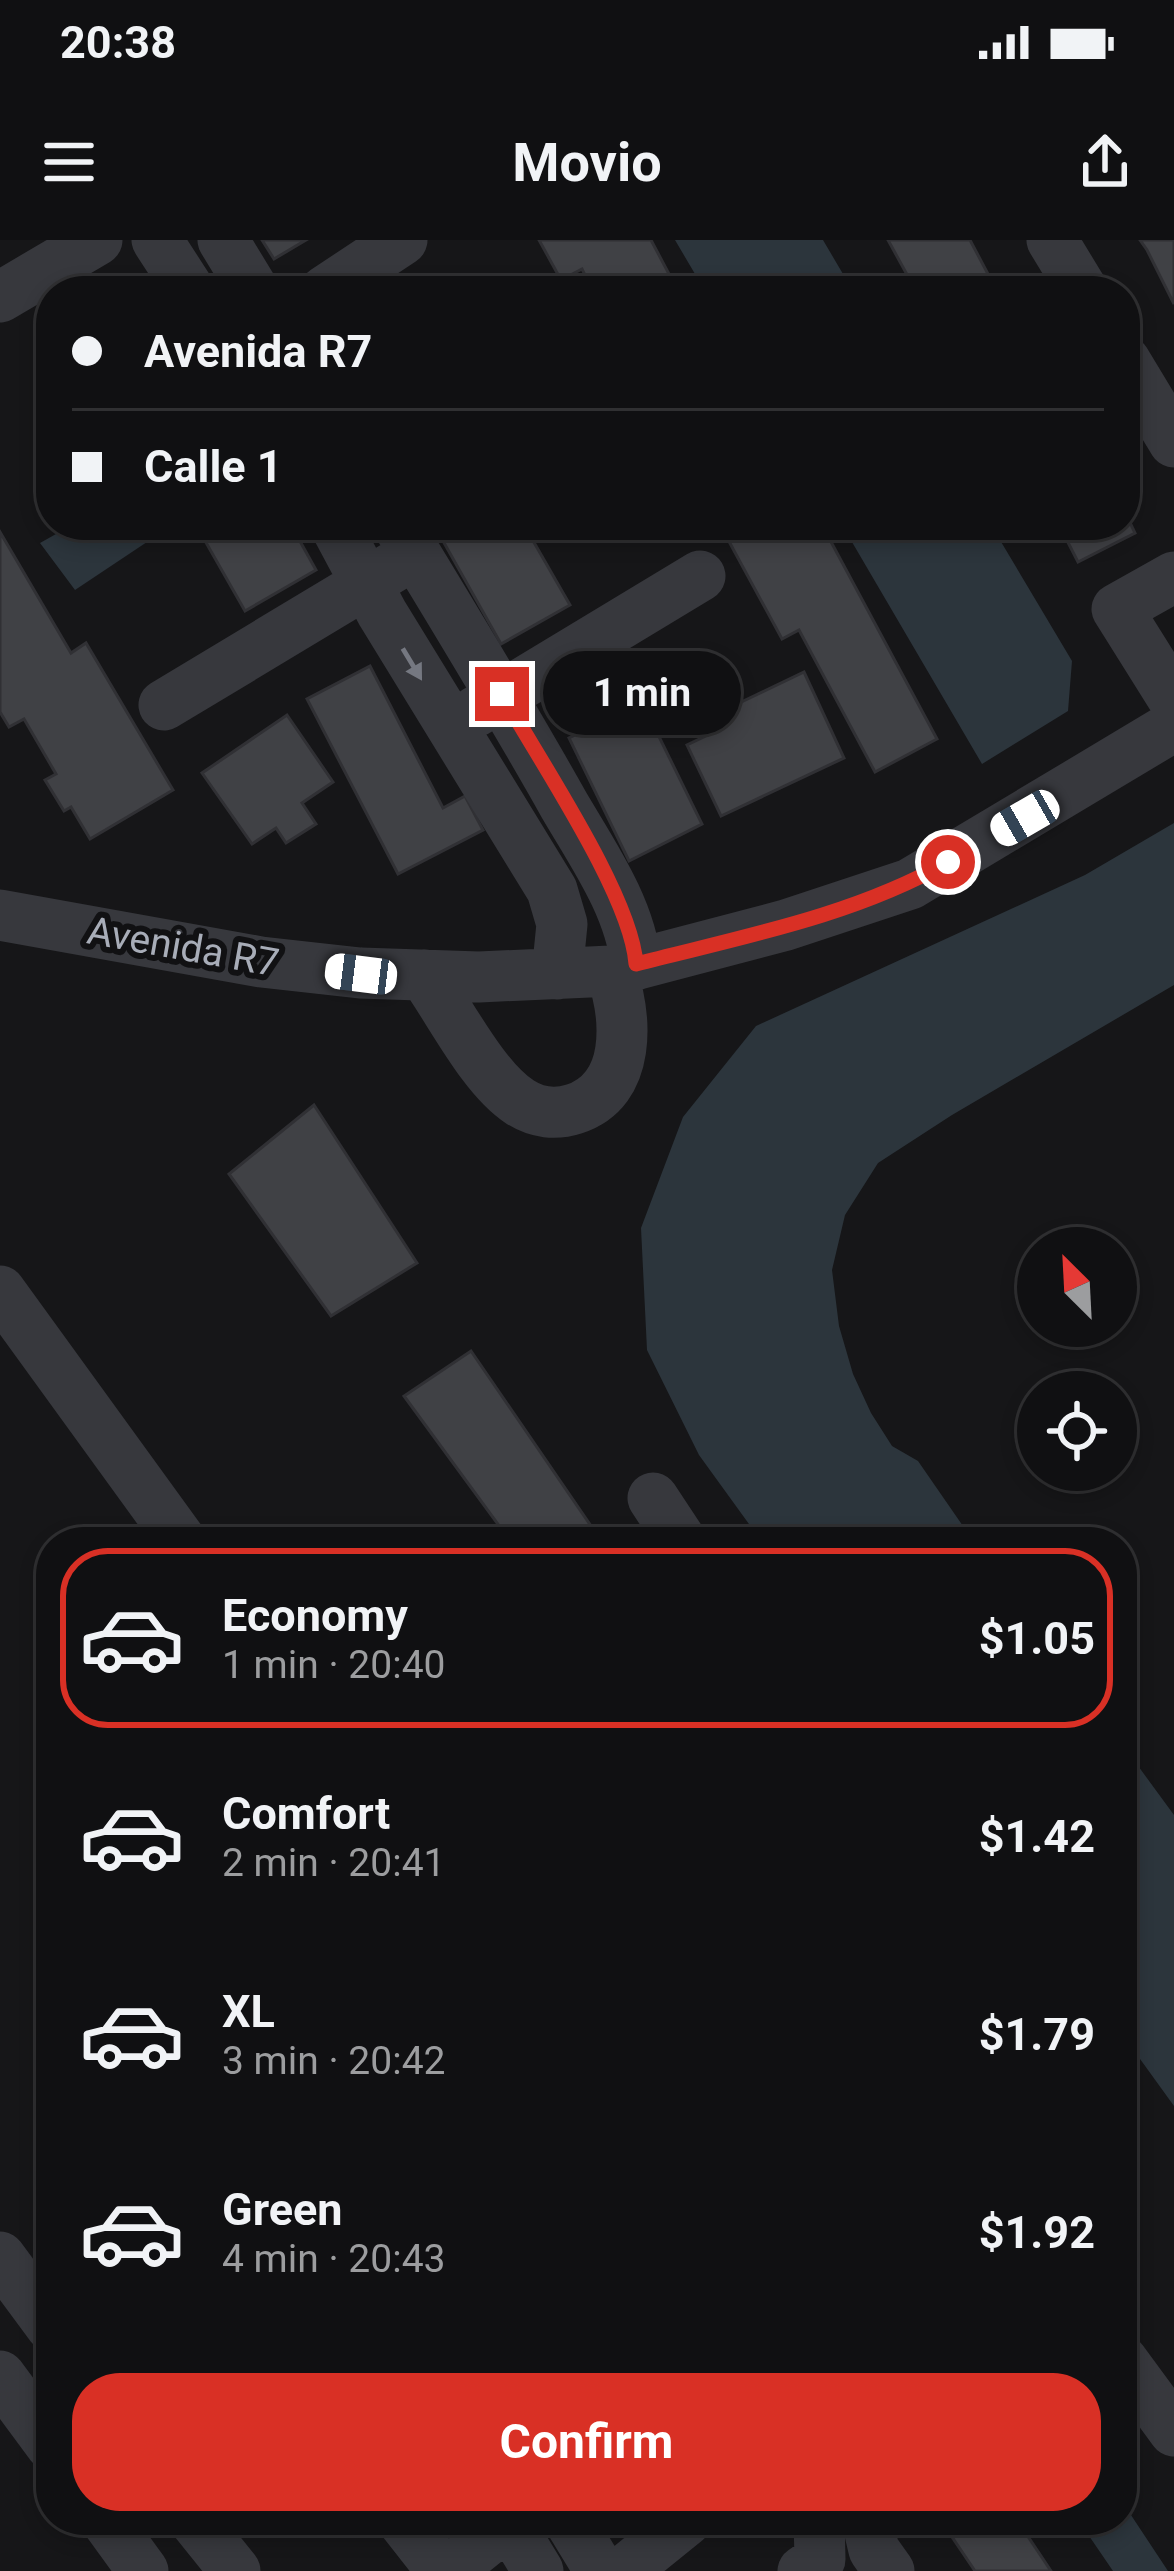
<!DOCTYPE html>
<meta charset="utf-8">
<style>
body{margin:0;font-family:Roboto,sans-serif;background:#19191b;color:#f1f3f6;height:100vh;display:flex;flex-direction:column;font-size:45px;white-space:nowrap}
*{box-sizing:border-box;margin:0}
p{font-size:39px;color:#9c9d9f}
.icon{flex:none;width:66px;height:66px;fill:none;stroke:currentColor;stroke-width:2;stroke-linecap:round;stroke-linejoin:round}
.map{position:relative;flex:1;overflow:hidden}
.details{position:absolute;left:36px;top:1287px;width:1101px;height:1008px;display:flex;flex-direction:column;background:#101012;border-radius:48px;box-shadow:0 6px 18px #0003,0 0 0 3px #303032}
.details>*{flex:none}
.banner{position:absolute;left:36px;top:36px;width:1104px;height:264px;border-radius:48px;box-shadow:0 6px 18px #0003,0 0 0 3px #303032;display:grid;align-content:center;height:264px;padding:0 36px;background:#101012}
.needle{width:78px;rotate:336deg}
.tools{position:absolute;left:1017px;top:987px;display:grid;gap:24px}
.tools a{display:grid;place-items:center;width:120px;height:120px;border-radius:50%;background:#101012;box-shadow:0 6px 18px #0003,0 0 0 3px #303032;font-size:60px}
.end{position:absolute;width:54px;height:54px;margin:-27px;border:15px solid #d93025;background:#fff;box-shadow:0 0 0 6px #fff}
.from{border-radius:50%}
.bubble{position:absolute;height:84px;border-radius:42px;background:#101012;box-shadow:0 6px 18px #0003,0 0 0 3px #303032;font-size:39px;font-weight:700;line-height:84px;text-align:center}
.car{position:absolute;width:36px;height:72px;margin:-36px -18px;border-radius:15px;box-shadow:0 0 9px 3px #0007;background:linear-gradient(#fff 24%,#345 0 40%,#fff 0 76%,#345 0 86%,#fff 0)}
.banner b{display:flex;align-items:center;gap:42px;height:114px;font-size:45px}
.banner b+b{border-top:3px solid #303032}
.banner i{width:30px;height:30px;background:#f1f3f6}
ul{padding:21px 0 0;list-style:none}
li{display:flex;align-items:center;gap:36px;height:180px;margin:0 24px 18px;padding:0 12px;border:6px solid transparent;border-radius:48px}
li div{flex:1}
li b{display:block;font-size:45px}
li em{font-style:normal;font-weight:700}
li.on{border-color:#d93025}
li>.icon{width:108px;height:108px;stroke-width:1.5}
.cta{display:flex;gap:24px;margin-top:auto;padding:24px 36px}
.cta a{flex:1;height:138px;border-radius:48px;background:#d93025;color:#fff;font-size:48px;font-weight:700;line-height:138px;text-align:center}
.status{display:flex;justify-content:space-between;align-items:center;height:84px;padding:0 60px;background:#101012;direction:ltr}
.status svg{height:33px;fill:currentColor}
header{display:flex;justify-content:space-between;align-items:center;height:156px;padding:0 36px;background:#101012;font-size:54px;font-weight:700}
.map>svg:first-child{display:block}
.water{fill:#2c353c}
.building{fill:#404145;stroke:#303034;stroke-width:3}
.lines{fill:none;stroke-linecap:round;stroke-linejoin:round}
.minor{stroke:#37383d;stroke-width:51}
.oneway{fill:#757881}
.route{stroke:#d93025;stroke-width:15}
.labels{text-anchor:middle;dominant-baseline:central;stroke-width:12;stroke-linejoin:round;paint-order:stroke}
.street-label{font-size:39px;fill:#a8adb8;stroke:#111113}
</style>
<div class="status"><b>20:38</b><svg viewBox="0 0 49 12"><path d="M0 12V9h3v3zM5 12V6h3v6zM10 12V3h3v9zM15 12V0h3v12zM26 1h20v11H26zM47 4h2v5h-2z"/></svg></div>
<header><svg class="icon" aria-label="menu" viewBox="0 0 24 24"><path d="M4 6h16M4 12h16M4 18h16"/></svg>Movio<svg class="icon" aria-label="share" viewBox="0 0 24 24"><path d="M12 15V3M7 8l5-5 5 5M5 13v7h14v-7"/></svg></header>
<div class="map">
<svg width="1174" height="2331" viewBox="0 0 1174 2331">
<rect width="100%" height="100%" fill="#161618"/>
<path class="water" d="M675 0H823L853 51H705Z
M72 285H147L153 298 75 350 40 303Z
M842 285H991L1072 421 1068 471 982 524Z
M1174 583V745L952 875 878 923 845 975 832 1030 839 1086 853 1134 871 1173 892 1206 918 1221 974 1302H762L699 1215 647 1110 641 988 683 877 756 786 1085 635Z
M1122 1504 1174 1575V1866L1122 1794Z
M1127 2269 1168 2331H1113L1085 2290 1104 2280H1122V2271Z"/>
<path class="building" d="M262 0H306L274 19Z
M539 0H651L678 51H593L582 29 561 40Z
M888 0H970L997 51H916Z
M1140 0H1174V64L1147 10Z
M1125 272 1135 293 1078 322 1059 285H1125Z
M196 285H291L316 330 245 371Z
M434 285H524L570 365 501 404Z
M720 285H822L937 499 875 532 799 390 782 399Z
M0 292 71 413 86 403 173 550 90 599 71 567 64 571 45 540 56 534 24 479 9 487 0 472Z
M370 426 443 568 465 556 483 590 398 634 307 459Z
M804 432 844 518 721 576 687 505 714 492 708 478Z
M642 462 702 584 629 621 569 498Z
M287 475 333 542 302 563 316 584 286 603 276 588 252 604 202 533Z
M314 865 417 1023 331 1076 229 934Z
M471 1111 602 1302H511L404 1156Z
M440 2280H473L452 2295Z
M971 2280H1017L1051 2331H975L950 2294Z"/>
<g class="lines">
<path class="minor" d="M157 0 190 51
M223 0 254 51
M1052 0 1083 51
M325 51 402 0
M0 57 97 0
M1125 121 1174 202
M335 285 382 373 552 650 562 684 557 734
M398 285C454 378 511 470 564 565 592 613 631 668 636 725
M1174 337 1117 369 1174 460
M164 465 395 326
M475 472 700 336
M0 675 261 722 360 733 479 737 611 731 786 685 910 644 1174 486
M424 735C451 773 483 838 520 862 537 873 556 875 574 869 633 850 627 777 611 731
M0 1051 182 1302
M653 1258 682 1302
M0 2017 51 2086
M1122 2120 1174 2191
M0 2136 51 2205
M106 2280 143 2331
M194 2280 235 2331
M402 2280 442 2331
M569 2280 600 2331
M867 2280 874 2310 889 2331
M449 2331 509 2283 538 2331
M624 2331 687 2280
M803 2331 820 2319 819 2280"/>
</g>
<defs><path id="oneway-solid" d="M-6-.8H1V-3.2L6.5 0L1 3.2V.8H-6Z" transform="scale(3)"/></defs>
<use class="oneway" href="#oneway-solid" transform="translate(412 424) rotate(59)"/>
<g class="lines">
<path class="route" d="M502 454C539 520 631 655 636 724 741 697 853 676 948 622"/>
</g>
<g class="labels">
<g class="street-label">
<text transform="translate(183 707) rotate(10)">Avenida R7</text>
</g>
</g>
</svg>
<div class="tools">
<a><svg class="needle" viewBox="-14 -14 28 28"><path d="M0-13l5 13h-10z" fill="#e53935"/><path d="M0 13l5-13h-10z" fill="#9c9d9f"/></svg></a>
<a><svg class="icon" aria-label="locate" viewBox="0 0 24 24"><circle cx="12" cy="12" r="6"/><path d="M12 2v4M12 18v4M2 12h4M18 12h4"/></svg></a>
</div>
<i class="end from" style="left:948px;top:622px"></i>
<i class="end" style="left:502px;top:454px"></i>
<div class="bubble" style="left:543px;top:411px;width:198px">1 min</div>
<i class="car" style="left:1025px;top:578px;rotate:240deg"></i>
<i class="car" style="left:361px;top:734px;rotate:277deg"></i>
<div class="banner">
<b><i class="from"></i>Avenida R7</b>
<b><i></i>Calle 1</b>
</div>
<section class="details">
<ul>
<li class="on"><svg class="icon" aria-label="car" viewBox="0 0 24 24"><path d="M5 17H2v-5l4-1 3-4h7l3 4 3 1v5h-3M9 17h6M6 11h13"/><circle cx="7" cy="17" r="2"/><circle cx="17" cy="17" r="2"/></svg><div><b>Economy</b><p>1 min · 20:40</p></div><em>$1.05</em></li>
<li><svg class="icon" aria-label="car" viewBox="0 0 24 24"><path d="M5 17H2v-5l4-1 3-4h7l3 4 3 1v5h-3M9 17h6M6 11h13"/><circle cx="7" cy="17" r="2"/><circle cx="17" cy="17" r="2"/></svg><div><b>Comfort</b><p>2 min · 20:41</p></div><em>$1.42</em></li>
<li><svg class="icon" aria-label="car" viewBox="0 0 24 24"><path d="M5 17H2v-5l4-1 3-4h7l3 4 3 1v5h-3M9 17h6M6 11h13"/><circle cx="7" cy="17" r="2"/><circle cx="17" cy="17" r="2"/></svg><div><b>XL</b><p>3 min · 20:42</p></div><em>$1.79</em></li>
<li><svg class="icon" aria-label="car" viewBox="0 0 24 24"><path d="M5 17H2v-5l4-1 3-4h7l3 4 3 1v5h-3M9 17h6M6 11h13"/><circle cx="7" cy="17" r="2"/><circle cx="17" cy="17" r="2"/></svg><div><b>Green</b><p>4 min · 20:43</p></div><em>$1.92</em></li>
</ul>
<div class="cta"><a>Confirm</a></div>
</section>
</div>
